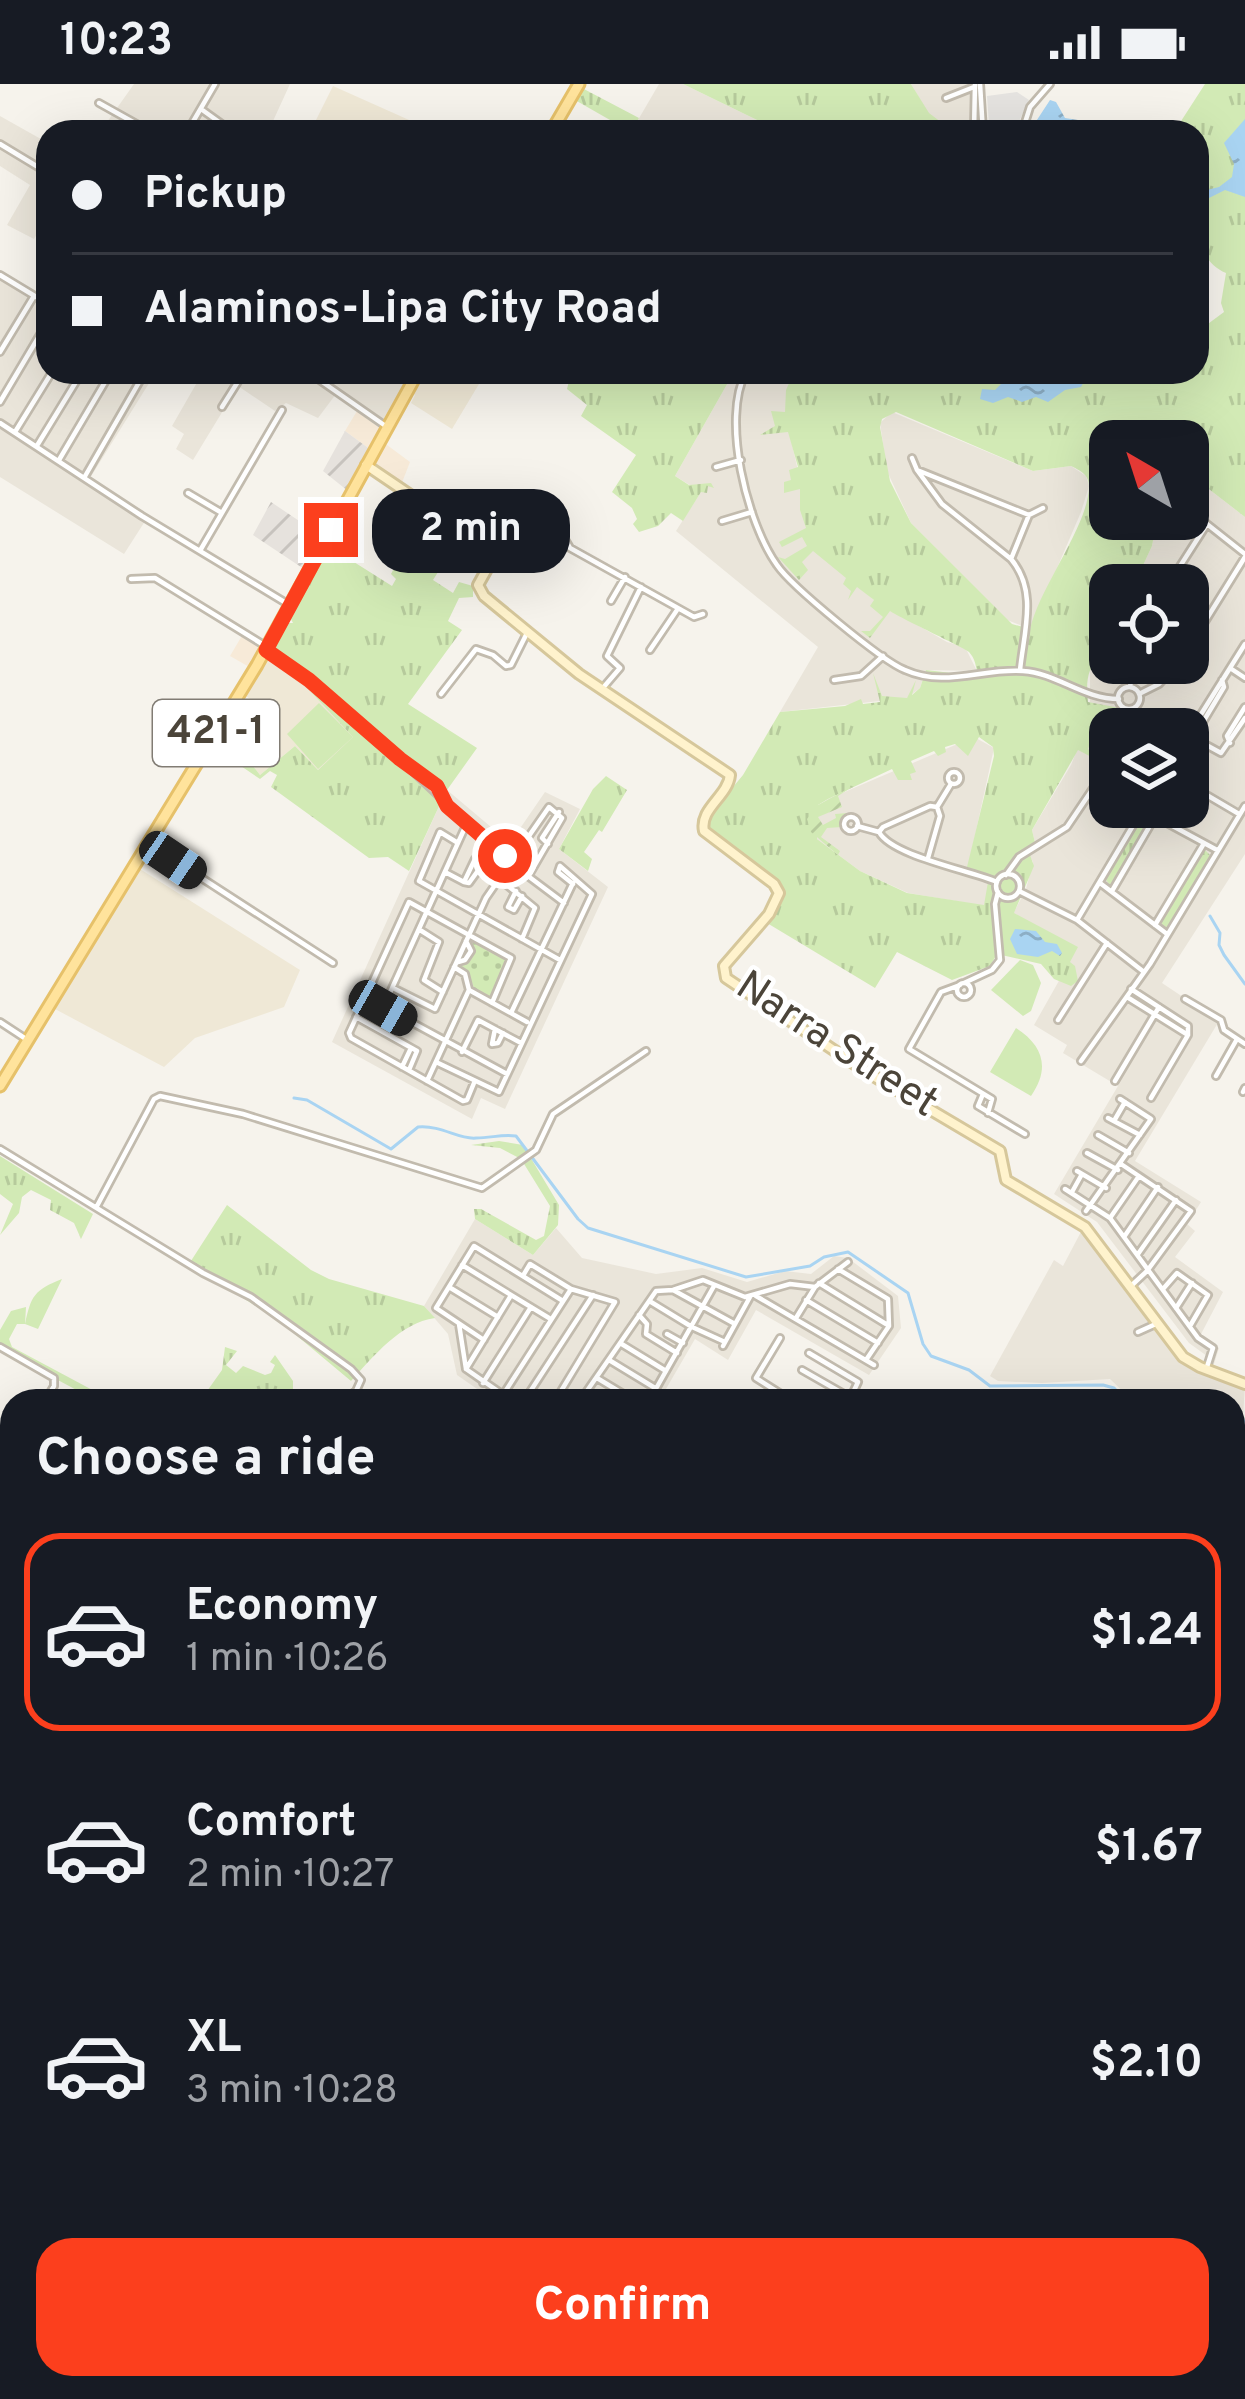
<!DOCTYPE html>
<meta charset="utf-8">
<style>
body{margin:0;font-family:Overpass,sans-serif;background:#20242c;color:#f1f3f6;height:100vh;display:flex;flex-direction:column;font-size:45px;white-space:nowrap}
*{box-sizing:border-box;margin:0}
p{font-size:39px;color:#9ea1a6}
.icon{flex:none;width:66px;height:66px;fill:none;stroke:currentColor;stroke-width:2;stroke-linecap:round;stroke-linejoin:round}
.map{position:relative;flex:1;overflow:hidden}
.details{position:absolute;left:0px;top:1305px;width:1245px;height:1011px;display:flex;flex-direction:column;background:#171b24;border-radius:36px 36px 0 0;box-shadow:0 12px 48px #0002}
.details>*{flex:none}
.top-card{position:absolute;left:36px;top:36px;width:1173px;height:264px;border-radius:36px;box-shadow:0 12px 48px #0002;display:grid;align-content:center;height:264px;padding:0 36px;background:#171b24}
.needle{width:78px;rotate:321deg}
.tools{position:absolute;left:1089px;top:336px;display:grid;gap:24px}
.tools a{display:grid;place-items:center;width:120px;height:120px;border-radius:24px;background:#171b24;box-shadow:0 12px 48px #0002;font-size:60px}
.end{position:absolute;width:54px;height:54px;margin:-27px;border:15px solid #fc3f1d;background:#fff;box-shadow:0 0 0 6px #fff}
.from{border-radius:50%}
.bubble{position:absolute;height:84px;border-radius:36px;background:#171b24;box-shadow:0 12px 48px #0002;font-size:39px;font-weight:700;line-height:84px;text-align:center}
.car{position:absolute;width:36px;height:72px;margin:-36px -18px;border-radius:15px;box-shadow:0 0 9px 3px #0007;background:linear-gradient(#222 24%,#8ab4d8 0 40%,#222 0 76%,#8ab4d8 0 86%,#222 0)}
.top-card b{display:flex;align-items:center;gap:42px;height:114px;font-size:45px}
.top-card b+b{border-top:3px solid #363941}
.top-card i{width:30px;height:30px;background:#f1f3f6}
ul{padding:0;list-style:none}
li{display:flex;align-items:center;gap:36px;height:198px;margin:0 24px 18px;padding:0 12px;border:6px solid transparent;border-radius:36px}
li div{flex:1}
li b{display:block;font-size:45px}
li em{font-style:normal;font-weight:700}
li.on{border-color:#fc3f1d}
li>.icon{width:108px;height:108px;stroke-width:1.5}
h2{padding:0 36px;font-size:54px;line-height:144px}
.button{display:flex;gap:24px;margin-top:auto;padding:24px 36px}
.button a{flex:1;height:138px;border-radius:36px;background:#fc3f1d;color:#fff;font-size:48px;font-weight:700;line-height:138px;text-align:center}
.status{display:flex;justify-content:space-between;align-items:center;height:84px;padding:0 60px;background:#171b24;direction:ltr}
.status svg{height:33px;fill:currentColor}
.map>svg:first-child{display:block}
.residential{fill:#eae5da;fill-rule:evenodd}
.commercial{fill:#f7ead8}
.industrial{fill:url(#industrial-furrows)}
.education{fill:#efe8d6}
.grass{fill:url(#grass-tufts);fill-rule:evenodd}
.forest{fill:url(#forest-firs)}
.park{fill:url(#park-dots)}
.garden{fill:url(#garden-furrows)}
.pitch{fill:#d2eab5}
.parking{fill:#e5e3e0}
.water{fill:url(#water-ripples)}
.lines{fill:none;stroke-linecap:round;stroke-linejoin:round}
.stream{stroke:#a9d4f2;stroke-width:3}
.street-casing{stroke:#c2bbae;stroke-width:10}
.secondary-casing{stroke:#d6c79b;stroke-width:14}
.primary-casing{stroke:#e6c16a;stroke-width:15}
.street{stroke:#fff;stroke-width:4.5}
.secondary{stroke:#fff3cd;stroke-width:8}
.primary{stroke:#ffe39c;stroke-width:9}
.route{stroke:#fc3f1d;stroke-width:15}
.labels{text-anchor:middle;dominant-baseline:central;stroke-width:9;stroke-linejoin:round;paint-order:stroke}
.shield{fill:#fff;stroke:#817c74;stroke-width:3}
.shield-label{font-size:39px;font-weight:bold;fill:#4b4439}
.street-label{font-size:42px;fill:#4b4439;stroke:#fff}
</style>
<div class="status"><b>10:23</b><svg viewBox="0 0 49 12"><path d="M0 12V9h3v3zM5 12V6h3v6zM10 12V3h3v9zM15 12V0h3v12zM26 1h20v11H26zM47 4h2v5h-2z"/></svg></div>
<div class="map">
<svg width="1245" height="2315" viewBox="0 0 1245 2315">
<defs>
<pattern id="industrial-furrows" width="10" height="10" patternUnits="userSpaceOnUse" patternTransform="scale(3)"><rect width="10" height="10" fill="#e6e2dd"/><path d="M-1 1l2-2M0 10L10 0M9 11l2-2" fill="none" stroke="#c7c3be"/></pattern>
<pattern id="grass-tufts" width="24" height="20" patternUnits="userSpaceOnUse" patternTransform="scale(3)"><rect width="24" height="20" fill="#d2eab5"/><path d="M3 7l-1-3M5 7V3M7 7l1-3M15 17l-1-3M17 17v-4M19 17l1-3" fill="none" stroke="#b6ca9c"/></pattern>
<pattern id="forest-firs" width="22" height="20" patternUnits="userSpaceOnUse" patternTransform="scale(3)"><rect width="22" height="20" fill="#d2eab5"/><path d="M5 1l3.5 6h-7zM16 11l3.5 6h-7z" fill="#b6ca9c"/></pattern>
<pattern id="park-dots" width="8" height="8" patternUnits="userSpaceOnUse" patternTransform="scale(3)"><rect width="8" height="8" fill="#d2eab5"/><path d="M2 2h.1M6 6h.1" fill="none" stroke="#b6ca9c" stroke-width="1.8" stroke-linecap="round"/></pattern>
<pattern id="garden-furrows" width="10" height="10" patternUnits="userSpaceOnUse" patternTransform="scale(3)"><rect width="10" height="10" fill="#d2eab5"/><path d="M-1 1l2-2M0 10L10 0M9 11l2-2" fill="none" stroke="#b6ca9c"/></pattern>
<pattern id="water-ripples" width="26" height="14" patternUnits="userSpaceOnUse" patternTransform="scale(3)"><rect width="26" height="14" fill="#a9d4f2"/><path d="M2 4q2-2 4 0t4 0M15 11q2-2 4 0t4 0" fill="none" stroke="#8caec5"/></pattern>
</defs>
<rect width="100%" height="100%" fill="#f6f3ec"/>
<path class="residential" d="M134 0H290L273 37 292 48H100Z
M659 0H683L757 36 773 48H631Z
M911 0H970L971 39 962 48 942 42 928 29Z
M0 32 48 59V132L34 155 7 141 30 101 0 82Z
M0 190 48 219V288H156L90 394 149 431 124 470 0 393Z
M203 288H413L384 338 339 306 318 334 286 319 275 327 238 302 193 376 176 365 184 350 172 342Z
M734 288H794L789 298V347L815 462 820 470 874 516 947 558 965 563 977 587 926 586 920 604 907 614 780 628 818 563 676 447 701 408 675 392Z
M892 328 1033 387 1071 382 1086 392 1089 402 1081 428 1031 545 1007 536 911 439 887 387 880 339Z
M1188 389 1245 433V770L1162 899 1219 937 1135 1077 1201 1118 1187 1140 1195 1147 1175 1173 1223 1208 1200 1252 1219 1264 1213 1283 1204 1280 1207 1272 1189 1259 1097 1138 1054 1110 1118 1002 1063 969 1067 961 1034 941 1069 879 1013 830 1026 805 1033 778 1029 771 1037 767 1032 746 1071 681 1090 633V584L1110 551V579H1188V501H1134L1152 462 1157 435H1188ZM1110 645H1188V723H1110Z
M275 561 510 759 545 708 580 725 559 765 608 803 505 1025 481 1014 472 1035 332 958 441 718 268 572Z
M974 653 994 664 968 784 990 792 985 822 908 809 860 787 817 755 811 728 828 715Z
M475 1135 533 1171 556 1144 582 1174 656 1190 702 1184 747 1198 785 1187 811 1190 834 1172 848 1174 898 1212 901 1244 869 1291 756 1226 728 1276 695 1255 659 1317H473L480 1307 457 1291 448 1250 424 1222Z
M1083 1144 1180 1274 1194 1284 1245 1303 1243 1331 1233 1332V1317H1133L1110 1295 1042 1299 998 1297 990 1292 1054 1176 1063 1182Z
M1233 1534 1245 1540V1857L1233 1854Z
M1233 1869 1245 1874V2008L1233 2023Z
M1245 2118V2315H872L876 2304H1233V2150Z
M343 2304H765L763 2315H336Z"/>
<path class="commercial" d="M357 327 381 345 371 366 345 347Z
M383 358 410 378 401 401 372 380Z
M243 550 263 563 251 584 230 572Z
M12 2186V2264L0 2251V2201Z"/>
<path class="industrial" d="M345 347 371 366 348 407 323 387Z
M271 418 323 453 304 485 253 451Z"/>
<path class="education" d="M333 2 436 48H310Z
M421 288 485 290 452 345 411 319 415 311 410 308Z
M268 572 310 607 354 653 318 686 295 662 260 691 243 669 234 674 222 665 244 629 250 615 246 612Z
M140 785 300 886 284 923 195 954 164 983 55 925Z
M771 2304H876L872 2315H770Z"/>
<path class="grass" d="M683 0H911L929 29 954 48H773L757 36Z
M1205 0H1245V433L1188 389V357H1110V435H1157L1152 462 1134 501H1110C1110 516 1114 539 1110 553 1102 580 1083 574 1088 618L1120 624V641H1115L1113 633 1097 630 1094 639 1104 647 1093 651 1088 665 1101 678 1078 666 1032 746 1037 767 1030 771 1034 782 1014 829 1078 863 1070 878 1075 882 1078 897 1071 902 1054 895 1041 880 997 870 990 882 952 896 897 868 875 904 767 839 785 811 784 805 711 750 708 733 743 691 780 628 845 622 861 615 863 620 880 618 873 589 882 612 907 614 916 596 912 611 920 604 926 586 960 590 977 587C975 579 975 575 969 568 965 564 904 536 890 527L870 554 861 547H870L883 533 870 522 874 516 857 503 848 516 851 507 843 500 846 494 813 467 802 478 808 486 799 496 778 473 785 475 807 462 802 453 782 463 779 458 806 444 800 426V405L784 409V398L791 396 789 386 798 383 788 348 760 351 775 342 771 327 785 328 786 306 794 288H1197V248L1224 228 1221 219 1226 189C1181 171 1197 91 1197 48H1174ZM896 328 1033 387 1071 382C1079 386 1089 390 1089 402 1089 441 1040 502 1030 545L1012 540 911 439 890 397 880 343 882 335ZM979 653 993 663 994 672 967 783 989 792 984 821 907 809 860 787 817 755 818 721 828 715 892 685 898 696H912L910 690 916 688 911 677 934 667 938 672 946 668 945 663 955 660 968 672Z
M582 4 639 34 631 48 575 16Z
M558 288H734L675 392 689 401 711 399 714 404 708 402 707 409 701 408 683 437 671 429 658 442 639 448 633 440 637 435 632 424 612 408 636 371 581 332 587 321 567 305 569 297Z
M327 461 392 502 396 495 391 490 400 473 409 479 415 470 440 485 433 496 453 509 459 498 473 502V513L459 514 448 537 462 546 408 620 477 664 447 706 404 675 299 584 273 568 286 539H293L290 533Z
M269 572 441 718 409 787 388 773 369 774 271 703 277 691 270 687 260 695 235 678 234 674 242 668 260 691 295 662 318 686 353 653 310 607Z
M606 692 627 706 602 748 599 746 584 768 592 775 588 787 559 765 593 705Z
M1147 731 1150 736 1110 801 1106 796 1143 732Z
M1205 766 1210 771 1169 842 1163 844 1161 837Z
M499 1057 523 1061 559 1121 558 1141 533 1171 475 1135 474 1125H481L536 1156 544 1152 550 1122 521 1075 500 1064 471 1061Z
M0 1072 93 1130 81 1155 74 1139 50 1126 51 1116 31 1106 22 1113 19 1129 0 1151 13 1120 0 1110Z
M227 1121 311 1186 329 1195 424 1222 435 1234C400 1239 374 1272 351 1297L278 1236 189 1180Z
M26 1223 25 1240H17L9 1255 12 1263 113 1317H97L0 1265V1246L11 1227Z
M225 1263 237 1267 226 1281 236 1289 243 1282 265 1291 271 1289 275 1281 270 1278 275 1271 293 1297V1317H200L222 1286Z
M12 1378V1467L0 1461V1397Z
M0 1526 12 1529V1584L0 1575Z
M104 2304H164L155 2315H93Z
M192 2304H260L270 2315H188Z
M416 2304H458L470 2312 468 2315H418L412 2311Z"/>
<path class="forest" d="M62 1195 38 1245 25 1240C31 1212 34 1206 62 1195Z
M1245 2008V2178L1233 2201V2023Z"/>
<path class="park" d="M472 854 510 876 491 914 474 904 468 888 459 883 473 867Z"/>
<path class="garden" d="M855 701 838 712 842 723 818 733 823 741 836 734 835 730 848 729 842 743 827 744 821 753 840 767 838 771 811 748 807 735 818 721Z"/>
<path class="pitch" d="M319 619 353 653 318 685 287 650Z
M1020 876 1033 881 1041 899 1031 927 1023 932 991 906Z
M1016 944C1044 962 1050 985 1031 1012L990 988Z"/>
<path class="parking" d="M1017 8 1029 16 1017 42 1009 48H996L989 40 987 12Z
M3 2070 12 2077V2125L0 2140V2074Z"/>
<path class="water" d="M1050 16 1056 18 1065 34 1078 36 1090 48H1033V42Z
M1245 35V113L1225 106 1197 120 1199 108 1219 103 1232 93 1234 80 1224 59Z
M1000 288H1089L1081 303 1065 306 1048 318 1036 313 1022 318 1008 313 993 319 980 315 982 305 995 306 1002 299Z
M1015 845 1036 847 1045 858 1057 860 1062 869 1060 872 1052 867 1038 873 1017 870 1010 855Z"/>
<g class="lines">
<path class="stream" d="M1210 832 1220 849 1219 861 1224 871 1245 900
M294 1014 307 1016 391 1065 418 1043C442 1041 459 1056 476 1054 492 1054 501 1050 516 1052L578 1135 588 1144 746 1193 810 1182 824 1173 848 1168 908 1209 923 1260 931 1272 969 1286 990 1302 1103 1301 1114 1304 1126 1317
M1233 1337H1245
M1233 1859 1245 1861"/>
<g class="street-casing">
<path id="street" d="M946 14 974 3
M99 19 151 48
M201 25 233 48
M669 41 680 48
M974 46 975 0
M187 48 215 0
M970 48H983L980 0
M1022 48 1030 23 1050 0
M0 60 48 89
M0 191 48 220
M0 268 34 212
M308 288 387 343
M746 288C721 335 747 439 777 481 791 502 882 577 905 586 945 604 982 584 1023 587 1057 589 1083 615 1119 615
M0 318 48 237
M222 323 244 288
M0 339 142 432 291 522
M15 348 52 288
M38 360 82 288
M912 374 917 386 1029 431 1011 475C1038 507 1024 547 1020 586
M59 376 111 288
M716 383 741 376
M917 386 942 420 1011 475
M84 394 145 288
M188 409 222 429
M1188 425 1245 470
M1029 431 1043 424
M722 437 752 428
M428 464 445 435
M201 465 282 326
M490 465 526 411 548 426 570 464 694 533 703 530
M131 495 155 494 267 563
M1168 501 1207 440
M611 517 625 493
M1188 565 1245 473
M266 566 328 612
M650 566 677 526
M1230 584 1245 594
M300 590 400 675 508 777 564 819
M834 596 861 592 883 572
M1130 603 1134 579
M1118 614a11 11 0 1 1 22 0a11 11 0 1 1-22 0Z
M602 605 620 584 607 572 641 503
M441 610 476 565 493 571 506 582 511 581 528 547
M1139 610 1159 600 1179 579
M1195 640 1203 638 1224 603 1222 596
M1125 645 1128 627
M1188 651 1245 560
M1188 651 1221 669 1245 634
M1230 659 1227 652 1245 623
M405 678 442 708
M948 694a6 6 0 1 1 12 0a6 6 0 1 1-12 0Z
M1188 700 1239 730
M1143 726 1217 766
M844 740a7 7 0 1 1 14 0a7 7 0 1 1-14 0Z
M857 742 879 748C892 772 969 786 997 798
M879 748 883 743 930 722 937 723
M458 759 440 748 419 797 560 876
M149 760 333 879
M548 760 542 754 559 728
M928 774 940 732 937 723 951 700
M445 788 464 798
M996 802a12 12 0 1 1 24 0a12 12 0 1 1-24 0Z
M1006 791 1019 773 1067 743 1110 679
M464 798 475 775 535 824 522 855
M464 798 469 799 482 781
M1100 799 1167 850
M516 807 508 823 514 826 522 812
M1019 807 1077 836
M1112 807 1155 733
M1155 841 1203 761
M420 846 439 858 424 896 443 908
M458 878 465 876 471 867 466 857
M1144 888 1077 836 1144 723
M964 899 992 886 1000 876 995 820 998 808
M957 906a7 7 0 1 1 14 0a7 7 0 1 1-14 0Z
M960 901 941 908 909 965 992 1015 988 1029
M393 904 435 925 486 814 549 723 562 734 529 791
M1131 905 1188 942V951
M469 906 527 938
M365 913 507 990
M1127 913 1188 951
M1185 915 1221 936 1224 946 1245 960
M383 924 467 739
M511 929 573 799
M356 933 417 967 409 986
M1058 936 1107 859
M0 938 29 957
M495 945 492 960 498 959 503 949
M462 968 478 936 521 959
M1081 977 1150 880 1245 722
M436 978 499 1008 592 810 560 782 558 788 573 800
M402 983 411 964
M1216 992 1237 955
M427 997 469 906 465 890 454 883
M1115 997 1159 923
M474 999 467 1016 463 1017 351 954 349 949 409 818 511 874 492 919
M1243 1008 1245 1004
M983 1010 978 1022 1025 1050
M1151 1014 1188 951
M1108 1034 1140 1051
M1114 1037 1125 1018
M1098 1051 1129 1069
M0 1065 203 1189 251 1213 351 1285 361 1296 356 1307 342 1317
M1087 1069 1118 1086
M1121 1080 1191 1127 1147 1187 1132 1201
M1077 1087 1106 1104
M1065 1105 1110 1134 1198 1254 1213 1264 1206 1286
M1072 1108 1082 1090
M97 1122 154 1015 160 1012 243 1030 482 1104 536 1066 553 1030 646 967
M1086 1127 1151 1035 1120 1015
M1110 1134 1139 1092
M1124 1153 1158 1103
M1138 1170 1176 1116
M462 1181 549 1234
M838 1185 888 1215 889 1242 866 1276
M524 1190 530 1180 571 1205 615 1218 555 1317
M819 1199 886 1240
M449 1203 498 1233
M1163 1205 1177 1189 1208 1211 1190 1242
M673 1206 735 1240
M756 1212 874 1281
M806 1216 878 1259
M651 1218 692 1243 725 1258
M1176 1224 1192 1199
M639 1231 647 1240 646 1250 677 1269
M796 1234 815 1203
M459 1240 466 1285 512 1317
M1138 1248 1158 1239
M667 1250 683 1259
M780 1254 756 1294 792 1317
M484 1256 436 1224 474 1162 563 1217
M620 1259 666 1287
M723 1262 750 1213
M0 1263 54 1294V1302L45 1317
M809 1269 858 1298 849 1317
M609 1276 655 1304
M466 1285 510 1213
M802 1286 851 1314
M597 1294 635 1317
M483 1299 531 1223
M503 1311 571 1205
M524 1317 593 1211
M580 1317 656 1207 673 1206 703 1196 745 1213 790 1200 815 1203 848 1178
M649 1317 714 1202
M1233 1354 1245 1352
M1233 1380 1242 1354
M0 1389 12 1370
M1233 1407 1245 1413
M1233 1549 1245 1556
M1233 1580 1245 1586
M1 1598 10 1587
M0 1599 12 1608
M1233 1608 1245 1615
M1233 1637 1245 1644
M0 1642 12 1652
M1233 1675 1245 1681
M0 1685 12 1695
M1233 1710 1245 1717
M0 1731 12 1741
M1233 1739 1245 1720
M0 1772 12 1783
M1233 1789 1245 1769
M1233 1797 1245 1805
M0 1817 12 1828
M1233 1835 1243 1820
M0 1861 12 1867
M1233 1886 1245 1890
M1233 1933 1245 1910
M1233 1938 1245 1945
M1233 1975 1244 1981
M1233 1994 1245 1980
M0 2161 12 2146
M1233 2206 1245 2186
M1233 2228 1245 2234
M1233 2284 1245 2275
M412 2304 409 2311 413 2315
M533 2304 550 2315
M594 2304H601
M668 2304 686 2315
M922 2304 942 2315
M988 2304 1006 2315
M1216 2304 1237 2315
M86 2315 98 2304
M339 2315 346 2304
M492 2315 497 2304
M538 2315 545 2304
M730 2315 732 2304
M903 2315 909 2304
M948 2315 952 2304
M1067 2315 1078 2304
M1156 2315V2304"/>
</g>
<g class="secondary-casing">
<path id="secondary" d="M366 381 490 465 492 476 478 501 484 512 579 590 730 691C728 712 699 725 704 747L774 800 779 809 769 830 724 882 726 894 865 987 1000 1067 1006 1096 1085 1143 1183 1273 1200 1283 1245 1300
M1233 1429 1245 1401
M765 2315 767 2304"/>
</g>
<g class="primary-casing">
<path id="primary" d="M551 48 579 0
M0 1002 257 581 418 288
M0 1979 12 1994
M269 2304 279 2315"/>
</g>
<use href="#street" class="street"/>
<use href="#secondary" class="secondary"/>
<use href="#primary" class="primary"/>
</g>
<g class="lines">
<path class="route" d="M331 446 266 566 309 596 400 675 437 702 447 722 505 772"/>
</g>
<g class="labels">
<rect class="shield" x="153" y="616" width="126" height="66" rx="9"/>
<g class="shield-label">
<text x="216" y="649">421-1</text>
</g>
<g class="street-label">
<text transform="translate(836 962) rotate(33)">Narra Street</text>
</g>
</g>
</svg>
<div class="tools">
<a><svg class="needle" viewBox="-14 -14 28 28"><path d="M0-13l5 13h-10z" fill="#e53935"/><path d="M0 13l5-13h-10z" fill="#9ea1a6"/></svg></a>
<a><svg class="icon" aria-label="locate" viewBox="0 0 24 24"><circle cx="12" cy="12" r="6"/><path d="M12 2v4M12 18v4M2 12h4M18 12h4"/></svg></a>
<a><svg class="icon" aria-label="layers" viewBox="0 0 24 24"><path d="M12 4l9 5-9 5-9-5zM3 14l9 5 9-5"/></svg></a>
</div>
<i class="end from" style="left:505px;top:772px"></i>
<i class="end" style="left:331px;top:446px"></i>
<div class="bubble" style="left:372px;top:405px;width:198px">2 min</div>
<i class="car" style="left:173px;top:776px;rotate:124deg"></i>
<i class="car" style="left:383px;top:924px;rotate:120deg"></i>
<div class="top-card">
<b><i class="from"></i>Pickup</b>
<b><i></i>Alaminos-Lipa City Road</b>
</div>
<section class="details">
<h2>Choose a ride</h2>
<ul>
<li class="on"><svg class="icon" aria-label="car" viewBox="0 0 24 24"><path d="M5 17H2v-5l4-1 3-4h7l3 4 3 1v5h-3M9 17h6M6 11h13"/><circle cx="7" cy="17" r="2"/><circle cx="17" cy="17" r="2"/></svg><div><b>Economy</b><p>1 min · 10:26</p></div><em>$1.24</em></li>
<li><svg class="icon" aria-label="car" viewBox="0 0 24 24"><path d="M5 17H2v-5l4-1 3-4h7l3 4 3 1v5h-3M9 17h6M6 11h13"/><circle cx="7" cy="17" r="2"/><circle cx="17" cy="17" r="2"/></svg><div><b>Comfort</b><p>2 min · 10:27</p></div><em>$1.67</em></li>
<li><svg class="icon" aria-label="car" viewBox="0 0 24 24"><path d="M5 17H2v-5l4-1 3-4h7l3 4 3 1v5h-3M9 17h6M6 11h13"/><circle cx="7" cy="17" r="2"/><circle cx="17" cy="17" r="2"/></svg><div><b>XL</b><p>3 min · 10:28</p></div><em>$2.10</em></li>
</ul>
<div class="button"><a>Confirm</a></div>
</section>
</div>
